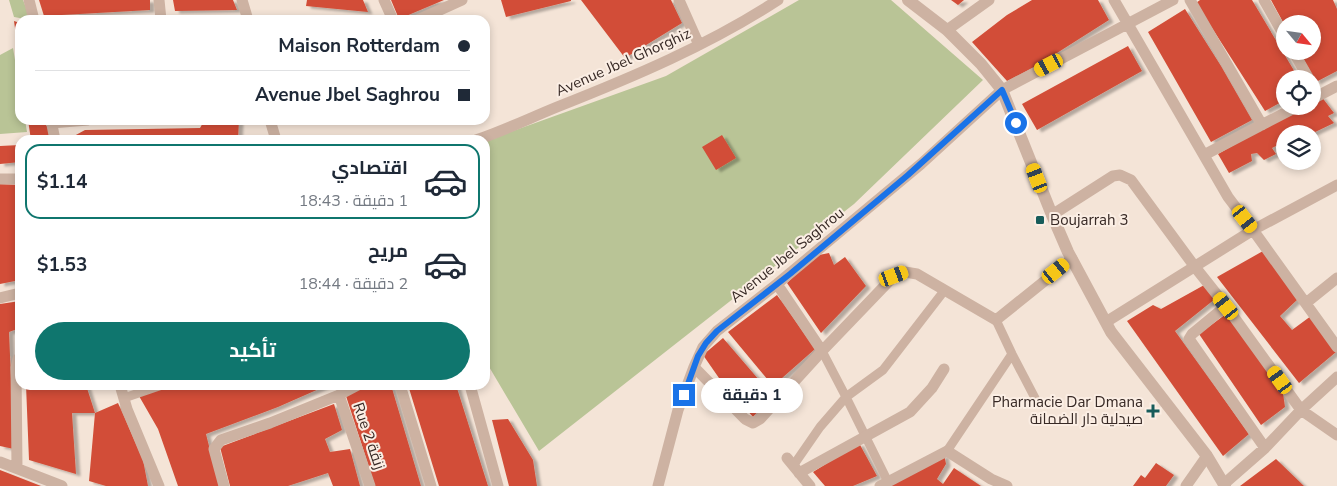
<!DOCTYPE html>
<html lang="ar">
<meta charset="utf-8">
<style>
body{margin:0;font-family:"Nunito Sans",Cairo,sans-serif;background:#f2f2f3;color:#1f2937;direction:rtl;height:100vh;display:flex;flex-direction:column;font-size:19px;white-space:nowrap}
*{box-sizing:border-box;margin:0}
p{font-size:16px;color:#747a83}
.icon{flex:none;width:28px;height:28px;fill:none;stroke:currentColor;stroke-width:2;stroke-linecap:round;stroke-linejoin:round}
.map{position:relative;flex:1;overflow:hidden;direction:ltr}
.panel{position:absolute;left:15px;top:135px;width:475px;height:255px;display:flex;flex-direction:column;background:#fff;border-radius:15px;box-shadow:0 2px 8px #0003;direction:rtl}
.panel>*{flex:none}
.hud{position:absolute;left:15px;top:15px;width:475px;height:110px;border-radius:15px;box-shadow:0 2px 8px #0003;direction:rtl;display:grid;align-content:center;height:110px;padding:0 20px;background:#fff}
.needle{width:32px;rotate:119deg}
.buttons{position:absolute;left:1276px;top:15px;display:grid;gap:10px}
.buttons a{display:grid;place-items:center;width:45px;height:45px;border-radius:50%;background:#fff;box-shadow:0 2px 8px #0003;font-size:25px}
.end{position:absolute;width:22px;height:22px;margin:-11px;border:6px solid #1a73e8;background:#fff;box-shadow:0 0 0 2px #fff}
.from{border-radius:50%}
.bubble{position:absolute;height:35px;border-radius:18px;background:#fff;box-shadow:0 2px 8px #0003;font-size:16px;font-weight:700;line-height:35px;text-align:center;direction:rtl}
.car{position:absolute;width:15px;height:30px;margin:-15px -8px;border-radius:6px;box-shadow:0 0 4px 1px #0007;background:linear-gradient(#f5c518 24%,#345 0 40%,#f5c518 0 76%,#345 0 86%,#f5c518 0)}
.hud b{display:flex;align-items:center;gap:18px;height:48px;font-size:19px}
.hud b+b{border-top:1px solid #e0e1e3}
.hud i{width:12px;height:12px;background:#1f2937}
ul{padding:9px 0 0;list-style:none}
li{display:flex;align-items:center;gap:15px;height:75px;margin:0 10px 8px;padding:0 10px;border:2px solid transparent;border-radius:15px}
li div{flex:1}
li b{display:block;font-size:19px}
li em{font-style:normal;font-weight:700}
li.active{border-color:#0f766e}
li>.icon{width:45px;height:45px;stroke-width:1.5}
.action{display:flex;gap:10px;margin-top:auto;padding:10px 20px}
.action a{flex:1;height:58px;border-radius:30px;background:#0f766e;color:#fff;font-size:20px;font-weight:700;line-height:58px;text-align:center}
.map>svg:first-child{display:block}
.green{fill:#b9c496}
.building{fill:#d24e37;filter:url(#shadow)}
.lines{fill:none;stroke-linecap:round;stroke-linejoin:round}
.pedestrian{stroke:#cdb2a2;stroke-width:9}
.minor{stroke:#cdb2a2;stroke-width:11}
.tertiary{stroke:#cdb2a2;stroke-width:12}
.route{stroke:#1a73e8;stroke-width:6}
.poi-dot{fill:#175c5a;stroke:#fbeee4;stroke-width:2}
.labels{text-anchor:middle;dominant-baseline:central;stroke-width:4;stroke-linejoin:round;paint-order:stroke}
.street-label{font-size:15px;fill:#372925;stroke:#fbeee4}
.poi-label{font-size:15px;fill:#372925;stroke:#fbeee4;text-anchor:start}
</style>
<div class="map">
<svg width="1337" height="486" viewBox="0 0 1337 486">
<defs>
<filter id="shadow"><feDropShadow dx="4.5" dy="2.5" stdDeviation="1" flood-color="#0004"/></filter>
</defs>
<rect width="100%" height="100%" fill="#f4e4d7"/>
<path class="green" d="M9 0H23L31 20 14 17Z
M799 0H891L983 80 854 204 539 451 485 360V141L666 76Z
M13 48 20 90V120H25L27 132 0 134V55Z"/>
<path class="building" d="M39 0H150V10L44 16Z
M173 0H233L237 10 175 11Z
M307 0H363L368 12 306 6Z
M391 0H444L399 19Z
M501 0H571V1L506 17Z
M581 0H671L682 23 625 58Z
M951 0H964L958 5Z
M1032 0H1098L1109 20 1038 65 1007 81 972 42 1007 15Z
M1200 0H1252L1299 79H1285V100L1265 111 1196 3Z
M1271 0H1333L1337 9V71L1316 82 1299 51H1312V24H1284Z
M1185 9 1221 66 1252 120 1211 142 1148 32Z
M14 21 20 23V57H19Z
M1128 46 1142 71 1037 130 1022 104Z
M1321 96 1334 113 1328 116 1334 123 1311 134H1285V148L1283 150 1280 144 1272 148 1276 154 1264 160 1257 153 1251 154 1252 161 1229 173 1218 154 1302 106H1312V100Z
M28 120H48L51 140H31Z
M239 120 238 140H75L74 136 85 130 200 128 204 121Z
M722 135 736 158 716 170 702 147Z
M20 145V162L0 164V146Z
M0 184 20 185V280L0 284Z
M1263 251 1298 299 1280 316 1292 330 1311 316 1336 352 1299 383 1217 277Z
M829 253 834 265 845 257 866 286 821 333 787 283 814 256Z
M1206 284 1215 299 1175 331 1249 434 1223 456 1127 321 1153 305 1161 309Z
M777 295 815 349 773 386 728 332Z
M20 301V328L9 332 14 449 0 446V304Z
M1226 314 1283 393 1285 407 1261 425 1199 334Z
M723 338 772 395 753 417 719 378 703 355Z
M26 385H86L95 413H72L76 474 29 460Z
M135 385H145V389L136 391Z
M168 385H328L278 407 206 434 219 486H178L158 429 139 396Z
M368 385H391L421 486H375L346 396Z
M408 385H456L488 486H439Z
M118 403 143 460 148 486H106L89 481 95 413Z
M334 404 342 430 325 439 330 452 350 449 360 486H333L328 473 288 486H230L220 447Z
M508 419 533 460 537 486H509L492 420Z
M859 443 877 476 853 486H825L813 472Z
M944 454 946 464 937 479 943 484 954 468 981 486H885Z
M1276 459 1304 486H1240Z
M1156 463 1174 475 1166 486H1133L1141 475 1145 478Z
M0 470 41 486H0Z"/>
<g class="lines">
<path class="pedestrian" d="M996 320 1012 354 1035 398
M822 351 846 397 888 482
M124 398 162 385
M947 451 1012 354
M793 466 820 427 846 397 883 370 944 291"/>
<path class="minor" d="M29 0 34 20
M159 0 161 20
M242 0 248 20
M384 0 393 20
M679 0 699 45
M1114 0 1228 197 1253 230 1337 347
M1190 0 1262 125
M1264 0 1285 37
M418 20 462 0
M947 30 989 0
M1293 51 1309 79
M1312 99 1337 86
M51 120 55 140
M270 120 276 140
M51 123 88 120
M476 140C503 131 530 118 557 107 633 77 709 45 778 0
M1204 155 1298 106
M0 179H20
M1052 215 1113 176 1120 175 1131 180 1195 267 1226 306 1301 410 1337 435
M0 298 20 293
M1306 303 1337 278
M1226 306 1192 334 1189 339 1265 448
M1106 322 1253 230 1337 185
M822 351 894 276 905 272 917 274 996 320 1072 259
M694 367 745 419 753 423 760 419 822 351 777 284
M120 385 127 409 159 486
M400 385 431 486
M470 385 498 486
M339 395 370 486
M787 458 810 486
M0 462 62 486
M17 468 16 368 18 359 20 357
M799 473 910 412 932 388 944 369
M1224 484 1265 448 1301 410 1337 377
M224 486 214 449 221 440 270 423 339 395 358 385
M658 486 678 410 694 367 703 347 717 331 777 284 921 164 1002 90 1173 0
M880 486 947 451 991 479 1007 486
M1186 486 1207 456"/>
<path class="tertiary" d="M908 0 947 30 981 64 1002 90 1052 215 1068 252 1111 332 1207 456 1225 486"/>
</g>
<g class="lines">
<path class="route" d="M684 395 698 356 706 343 717 331 790 274 908 175 1002 90 1016 123"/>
</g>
<g class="poi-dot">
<rect x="1035" y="215" width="10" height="10" rx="2.5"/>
<path d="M1150.5 403.5h5v5h5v5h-5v5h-5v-5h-5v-5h5z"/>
</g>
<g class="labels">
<g class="street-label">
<text transform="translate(623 62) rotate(-24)">Avenue Jbel Ghorghiz</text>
<text transform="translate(787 255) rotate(-39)">Avenue Jbel Saghrou</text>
<text transform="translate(369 436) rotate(71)">Rue 2 زنقة</text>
</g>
<g class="poi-label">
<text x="1050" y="220">Boujarrah 3</text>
<text x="1143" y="402" text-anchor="end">Pharmacie Dar Dmana<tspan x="1143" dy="17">صيدلية دار الضمانة</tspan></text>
</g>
</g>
</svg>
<div class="buttons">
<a><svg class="needle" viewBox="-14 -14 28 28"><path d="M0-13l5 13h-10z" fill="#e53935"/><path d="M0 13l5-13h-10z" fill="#747a83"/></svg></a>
<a><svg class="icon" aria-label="locate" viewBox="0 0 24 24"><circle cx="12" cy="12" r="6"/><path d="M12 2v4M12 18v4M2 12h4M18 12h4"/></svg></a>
<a><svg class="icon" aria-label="layers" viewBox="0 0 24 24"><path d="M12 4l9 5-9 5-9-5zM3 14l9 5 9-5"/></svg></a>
</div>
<i class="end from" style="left:1016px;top:123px"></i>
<i class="end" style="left:684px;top:395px"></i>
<div class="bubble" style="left:701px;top:378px;width:102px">1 دقيقة</div>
<i class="car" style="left:1049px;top:65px;rotate:242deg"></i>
<i class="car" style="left:1037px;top:178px;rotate:339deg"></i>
<i class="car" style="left:1245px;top:219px;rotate:142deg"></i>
<i class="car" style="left:1056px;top:271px;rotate:51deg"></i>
<i class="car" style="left:894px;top:276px;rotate:70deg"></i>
<i class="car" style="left:1226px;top:306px;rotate:321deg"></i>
<i class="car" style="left:1280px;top:380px;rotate:324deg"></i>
<div class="hud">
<b><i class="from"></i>Maison Rotterdam</b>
<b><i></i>Avenue Jbel Saghrou</b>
</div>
<section class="panel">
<ul>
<li class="active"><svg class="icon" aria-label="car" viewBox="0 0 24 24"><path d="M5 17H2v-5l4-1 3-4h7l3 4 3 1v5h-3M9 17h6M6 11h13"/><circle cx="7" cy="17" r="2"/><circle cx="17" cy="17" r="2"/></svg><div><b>اقتصادي</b><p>1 دقيقة · 18:43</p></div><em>$1.14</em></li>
<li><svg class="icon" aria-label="car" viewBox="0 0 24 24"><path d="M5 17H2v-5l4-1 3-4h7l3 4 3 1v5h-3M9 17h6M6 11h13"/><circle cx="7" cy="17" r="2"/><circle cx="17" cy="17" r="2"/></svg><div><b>مريح</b><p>2 دقيقة · 18:44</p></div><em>$1.53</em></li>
</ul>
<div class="action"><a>تأكيد</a></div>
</section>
</div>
